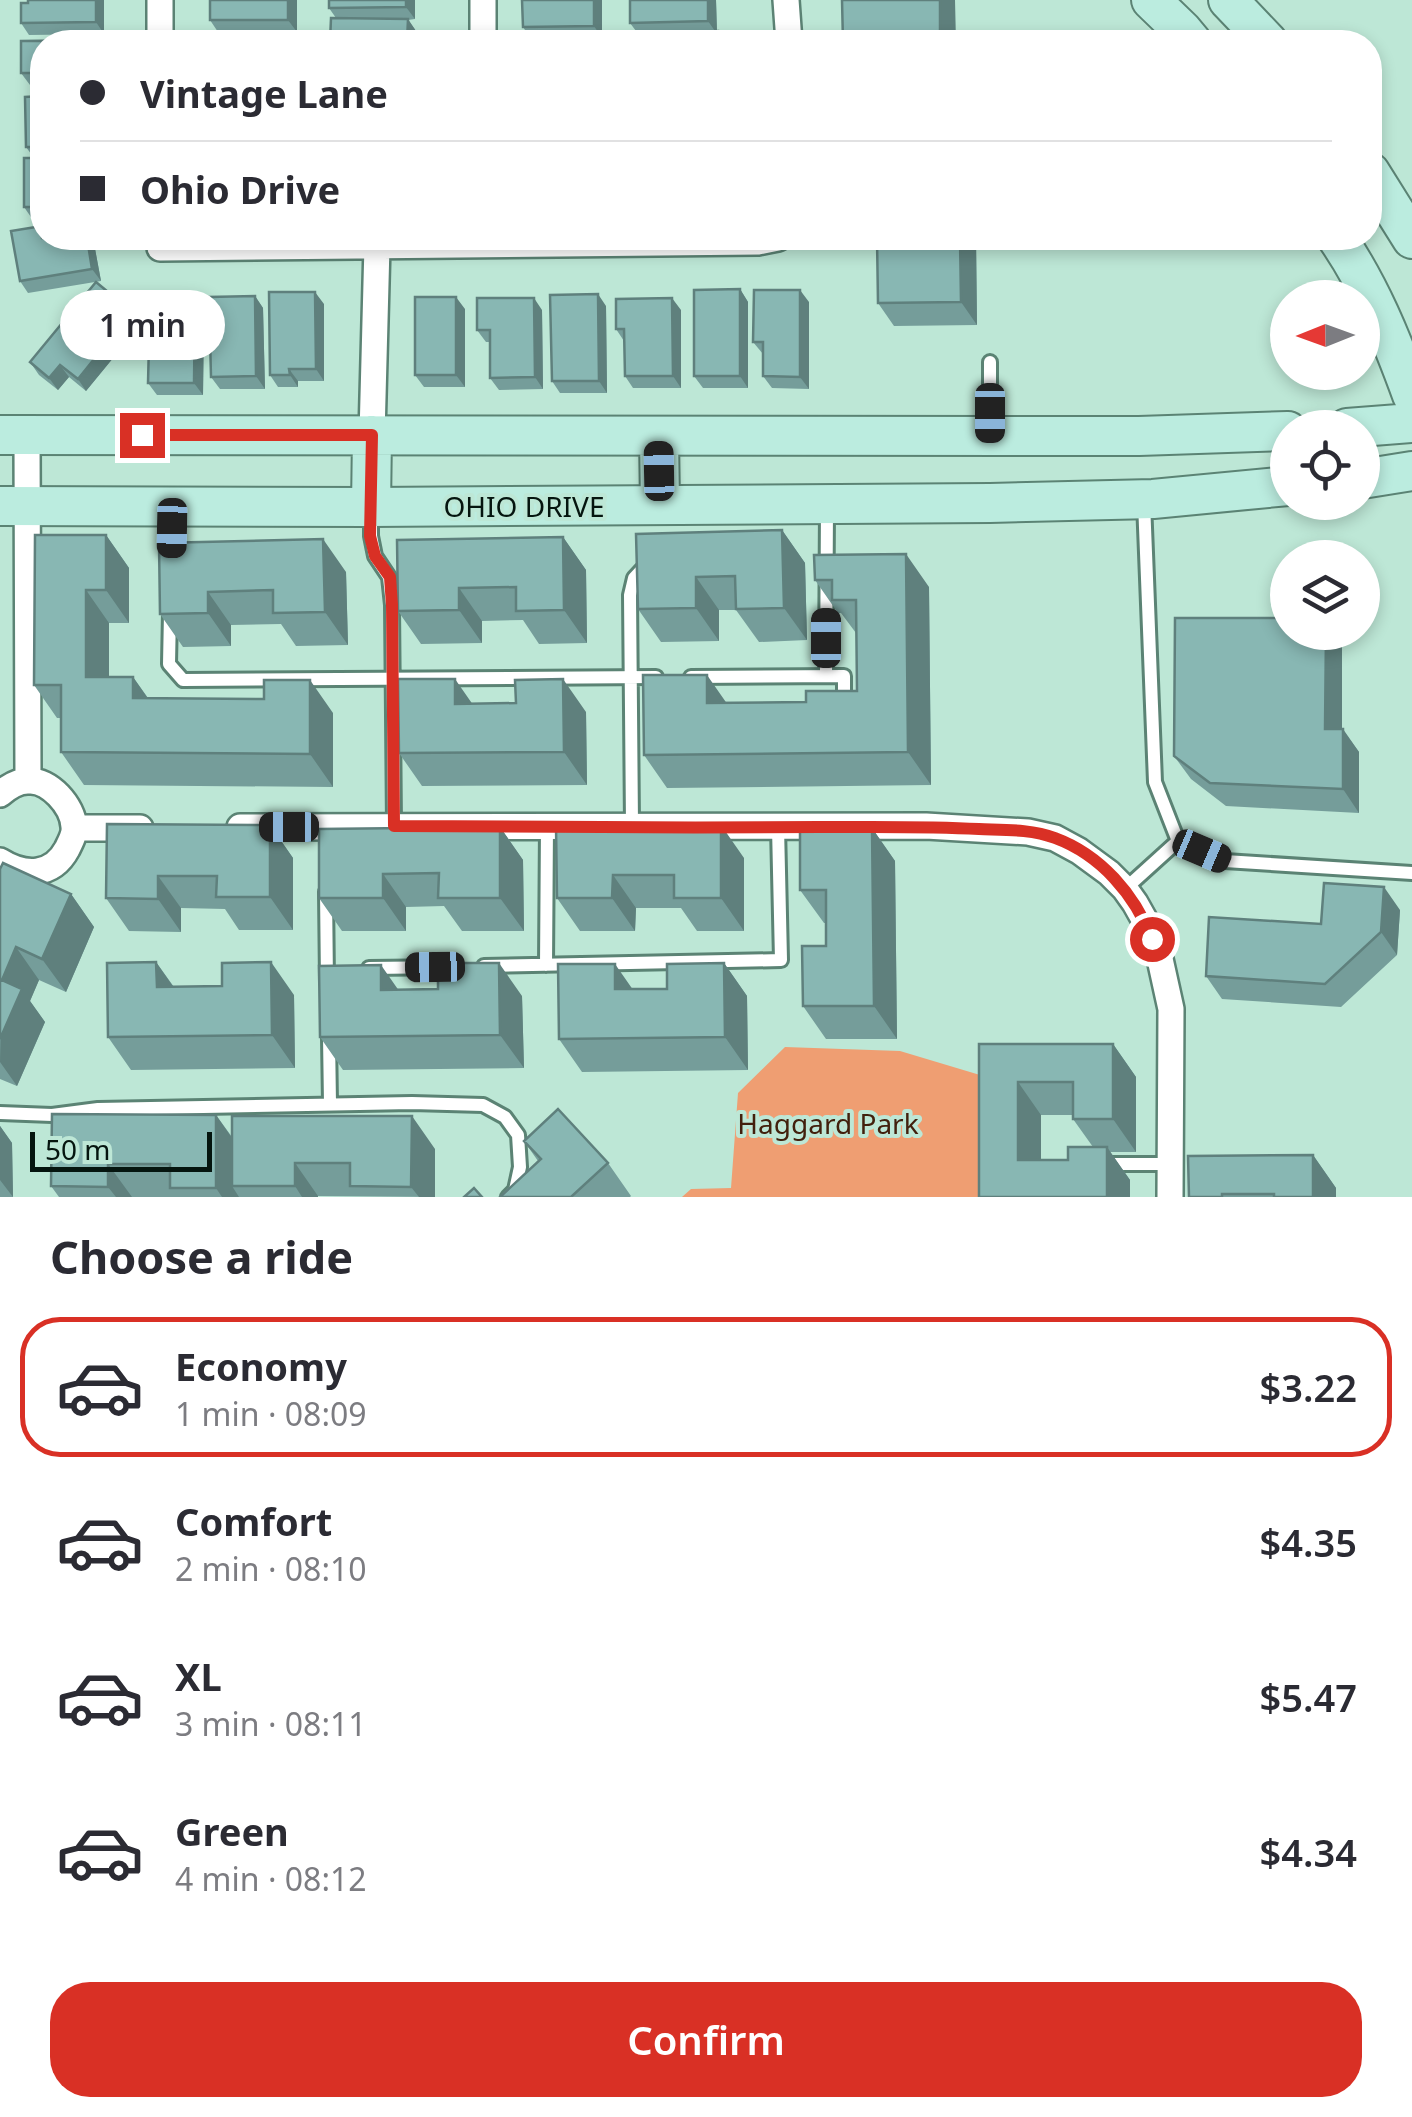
<!DOCTYPE html>
<meta charset="utf-8">
<style>
body{margin:0;font-family:"Noto Sans",sans-serif;background:#f7f7f7;color:#2b2b33;height:100vh;display:flex;flex-direction:column;font-size:38px;white-space:nowrap}
*{box-sizing:border-box;margin:0}
p{font-size:32px;color:#7c7c81}
.icon{flex:none;width:55px;height:55px;fill:none;stroke:currentColor;stroke-width:2;stroke-linecap:round;stroke-linejoin:round}
.map{position:relative;height:1197px;overflow:hidden}
.details{display:flex;flex-direction:column;background:#fff;flex:1}
.details>*{flex:none}
.banner{position:absolute;left:30px;top:30px;width:1352px;height:220px;border-radius:40px;box-shadow:0 5px 15px #0003;display:grid;align-content:center;height:220px;padding:0 50px;background:#fff}
.needle{width:65px;rotate:269deg}
.fabs{position:absolute;left:1270px;top:280px;display:grid;gap:20px}
.fabs a{display:grid;place-items:center;width:110px;height:110px;border-radius:50%;background:#fff;box-shadow:0 5px 15px #0003;font-size:50px}
.scale{position:absolute;left:30px;bottom:25px;width:182px;box-sizing:border-box;padding-left:10px;border:5px solid #05150f;border-top:0;font-size:28px;line-height:35px;white-space:nowrap;color:#05150f;-webkit-text-stroke:8px #bde7d6;paint-order:stroke}
.end{position:absolute;width:45px;height:45px;margin:-22px;border:12px solid #d93025;background:#fff;box-shadow:0 0 0 5px #fff}
.from{border-radius:50%}
.bubble{position:absolute;height:70px;border-radius:35px;background:#fff;box-shadow:0 5px 15px #0003;font-size:32px;font-weight:600;line-height:70px;text-align:center}
.car{position:absolute;width:30px;height:60px;margin:-30px -15px;border-radius:12px;box-shadow:0 0 8px 2px #0007;background:linear-gradient(#222 24%,#8ab4d8 0 40%,#222 0 76%,#8ab4d8 0 86%,#222 0)}
.banner b{display:flex;align-items:center;gap:35px;height:95px;font-size:38px}
.banner b+b{border-top:2px solid #e1e1e2}
.banner i{width:25px;height:25px;background:#2b2b33}
ul{padding:0;list-style:none}
li{display:flex;align-items:center;gap:30px;height:140px;margin:0 20px 15px;padding:0 30px;border:5px solid transparent;border-radius:40px}
li div{flex:1}
li b{display:block;font-size:38px}
li em{font-style:normal;font-weight:600}
li.active{border-color:#d93025}
li>.icon{width:90px;height:90px;stroke-width:1.5}
h2{padding:0 50px;font-size:45px;line-height:120px}
.cta{display:flex;gap:20px;margin-top:auto;padding:20px 50px}
.cta a{flex:1;height:115px;border-radius:40px;background:#d93025;color:#fff;font-size:40px;font-weight:600;line-height:115px;text-align:center}
.map>svg:first-child{display:block}
.green{fill:#ef9e72}
.lines{fill:none;stroke-linecap:round;stroke-linejoin:round}
.service-casing{stroke:#5b8374;stroke-width:18}
.minor-casing{stroke:#5b8374;stroke-width:30}
.secondary-casing{stroke:#5b8374;stroke-width:42}
.service{stroke:#fff;stroke-width:12}
.minor{stroke:#fff;stroke-width:25}
.secondary{stroke:#bbecdf;stroke-width:38}
.wall{fill:#759d9a;fill-rule:evenodd}
.shaded-wall{fill:#5f807d}
.building{fill:#88b7b3;stroke:#5f807d;stroke-width:2.5}
.route{stroke:#d93025;stroke-width:12}
.labels{text-anchor:middle;dominant-baseline:central;stroke-width:8;stroke-linejoin:round;paint-order:stroke}
.street-label{font-size:28px;fill:#05150f;stroke:#bde7d6}
.park-label{font-size:28px;fill:#42200d;stroke:#bde7d6}
</style>
<div class="map">
<svg width="1412" height="1197" viewBox="0 0 1412 1197">
<rect width="100%" height="100%" fill="#bde7d6"/>
<path class="green" d="M785 1047 900 1051 990 1078 991 1197H682L691 1189 731 1188 738 1093Z"/>
<g class="lines">
<g class="service-casing">
<path id="service" d="M990 434V362
M1144 502 1155 782 1178 841 1225 861 1412 873
M371 509V536L375 556 389 577 392 605 394 826
M171 558 172 508
M170 613 169 664 183 680 656 677
M826 675 827 508
M691 677 844 676V706
M632 825 630 595 634 578 647 564
M1125 889 1178 841
M326 892 327 982
M546 965 547 826
M484 966 781 960 778 827
M369 968 454 967
M329 1037 330 1104
M0 1113 52 1115 98 1109 412 1103 483 1105 505 1117 518 1135 520 1167 515 1190 508 1197
M1103 1164H1170"/>
</g>
<g class="minor-casing">
<path id="minor" d="M160 0V42
M483 0V42
M786 0 789 42
M160 238V248L758 242 778 238
M27 435 28 780
M372 435 377 245
M0 794C7 788 18 781 28 781 49 779 73 806 74 827 75 834 70 843 67 849 52 877 24 876 0 861
M240 827 926 826 1028 832 1055 838 1079 851 1109 873 1125 889 1135 903 1144 919 1160 959 1171 1009 1170 1197
M75 828H140"/>
</g>
<g class="secondary-casing">
<path id="secondary" d="M1151 0 1182 30 1192 42
M1228 0 1268 42
M1370 172 1412 239
M1337 238C1370 286 1392 340 1412 395
M1347 428 1412 423
M0 435 1139 436 1288 431
M659 437 660 505
M1362 479 1412 471
M0 506 371 507 990 503 1153 499 1288 486
M371 507 372 435"/>
</g>
<use href="#service" class="service"/>
<use href="#minor" class="minor"/>
<use href="#secondary" class="secondary"/>
</g>
<path class="wall" d="M28 0H104V34L29 35 21 23Z
M210 0H297V32H218L210 20Z
M415 0V19L408 20 416 31 336 18 329 8Z
M522 0H602V38L559 39H592L595 42H524L531 39 523 27Z
M716 0 717 31 725 42H641V35H639L630 23Z
M42 42V85H30L21 73Z
M42 96V219L33 220 24 207 34 158 26 147Z
M93 238 101 281 28 293 20 281Z
M976 238 977 325 894 326 878 303Z
M740 289 748 302V388H703L694 376Z
M255 296 263 308 265 389H220L211 377Z
M809 302V389L772 388 763 376V354L753 342Z
M195 304 204 316 203 395H157L148 383Z
M324 304V381H298V387H278L270 375Z
M606 306 607 393H560L552 381Z
M465 309V387H424L415 375Z
M542 310 543 389 499 390 490 378V342H486L477 330Z
M681 310V388H633L625 376 624 341 616 329Z
M132 312 141 324 86 391 69 377 58 390 39 375 30 362Z
M782 530 805 563 807 640 759 642 736 610H719V641L661 642 638 609Z
M106 535 129 568V623H109V677H133L148 698 333 713V787L84 785 61 752V718H57L34 685Z
M563 537 586 570 587 643 539 644 523 620 482 621V643L421 644 398 611Z
M159 543 346 572 348 645 296 646 281 624 231 625V646L183 647 160 614Z
M814 555 929 587 931 785 667 788 644 755 726 703 806 702 857 691 856 633 841 613H838L815 580Z
M1342 642V729L1359 752V813L1226 806 1191 779 1174 756Z
M473 704 586 712 587 785 422 786 399 753Z
M270 825 293 858V930H239L225 909 181 908V932L129 931 106 898Z
M556 826 744 858V931H697L681 908H636L635 931H580L557 898Z
M500 827 523 860 524 931H462L444 906 406 907V931H342L319 898Z
M872 828 895 861 897 1039H826L803 1006 826 946V923H824L800 890Z
M0 869 71 894 94 927 66 992 39 980 30 1001 45 1022 17 1086 0 1079Z
M1400 910 1397 955 1341 1007 1222 999 1206 976 1321 924Z
M156 962 174 987 294 995 295 1068 131 1070 108 1037Z
M724 963 747 996 748 1070 582 1072 559 1039 632 989H667Z
M438 989 522 996 524 1068 343 1070 320 1037 399 990Z
M979 1044H1113L1136 1077V1152H1110L1130 1180V1197H979ZM1041 1115H1073V1119L1093 1147 1068 1160H1041Z
M216 1115 232 1137 435 1149V1197L318 1196V1197H59L51 1186Z
M0 1126 12 1143 13 1197H0Z
M524 1141 608 1163 631 1196 630 1197H500L538 1161Z
M1313 1155 1336 1188V1197H1189Z"/>
<path class="shaded-wall" d="M96 0H104V34L96 22Z
M288 0H297V32L288 20Z
M406 0H415V19L406 7Z
M594 0H602V38L594 26Z
M708 0H716L717 34 708 21Z
M940 0H955L956 42 940 39Z
M408 19 416 31V42H407Z
M718 31 725 42H718Z
M87 238H93L101 281 92 269Z
M960 238H976L977 325 961 302Z
M740 289 748 302V388L740 376Z
M800 290 809 302V389L800 377Z
M315 292 324 304V381L316 369Z
M598 294 606 306 607 393 599 381Z
M255 296 263 308 265 389 256 376Z
M456 297 465 309V387L456 375Z
M534 298 542 310 543 389 535 377Z
M672 298 681 310V388L673 376Z
M195 304 204 316 203 395 194 383Z
M132 312 141 324 86 391 78 379Z
M60 365 69 377 58 390 49 378Z
M289 369 298 381V387L290 375Z
M782 530 805 563 807 640 784 608Z
M106 535 129 568V623L106 590Z
M563 537 586 570 587 643 564 610Z
M323 539 346 572 348 645 325 612Z
M906 554 929 587 931 785 908 752Z
M696 577 719 610V641L696 608Z
M459 588 482 621V643L459 610Z
M86 590 109 623V710L86 677Z
M208 592 231 625V646L208 613Z
M1326 632H1336L1342 642V752L1325 729Z
M707 675 730 708 707 703Z
M133 677 156 710 133 698Z
M455 679 478 712 455 704Z
M563 679 586 712 587 785 564 752Z
M310 680 333 713V787L310 754Z
M1343 729 1359 752V813L1343 789Z
M270 825 293 858V930L270 897Z
M721 825 744 858V931L721 898Z
M500 827 523 860 524 931 500 898Z
M872 828 895 861 897 1039 874 1006Z
M383 874 406 907V931L383 898Z
M613 875 636 908 635 931 612 898Z
M158 876 181 908V932L158 899Z
M1384 887 1400 910 1397 955 1381 932Z
M71 894 94 927 66 992 42 959Z
M16 947 39 980 30 1001 45 1022 17 1086 0 1062 2 980Z
M156 962 179 995 157 987Z
M271 962 294 995 295 1068 272 1035Z
M499 963 522 996 524 1068 500 1035Z
M724 963 747 996 748 1070 725 1037Z
M615 964 638 997 615 989Z
M381 965 404 998 381 990Z
M1113 1044 1136 1077V1152L1113 1119Z
M1018 1082 1041 1115V1193L1018 1160Z
M216 1115 239 1148 232 1186 239 1197H222L216 1188Z
M412 1116 435 1149V1197H419L411 1187Z
M0 1126 12 1143 13 1197 0 1180Z
M1107 1147 1130 1180V1197H1107Z
M1313 1155 1336 1188V1197H1313Z
M295 1163 318 1196V1197H302L295 1186Z
M108 1164 132 1197H116L108 1187Z"/>
<path class="building" d="M28 0H96V22L21 23V3H28Z
M210 0H288V20H210Z
M329 0H406V7L329 8Z
M522 0H594V26L523 27Z
M630 0H708V21L630 23Z
M842 0H940V39H960V42H843Z
M331 18 408 19 407 42H330Z
M718 31V42H641V33Z
M214 34H291V42H214Z
M524 39H592V42H524Z
M100 40V42H42V73H21V41Z
M42 96V147H26L25 97Z
M24 158H42V207H24Z
M42 226V238H87L92 269 20 281 11 231Z
M877 238H960L961 302 878 303Z
M96 282 132 312 78 379 60 365 49 378 30 362Z
M740 289V376H694V290Z
M754 290H800V377L763 376V342H753Z
M269 292H315L316 369H289L290 375H270Z
M598 294 599 381H552L550 295Z
M255 296 256 376 211 377 209 297Z
M415 297H456V375H415Z
M477 298H534L535 377 490 378V330H477Z
M672 298 673 376H625L624 329H616V299Z
M150 304H195L194 383H148Z
M782 530 784 608 736 609 735 576 696 577V608L638 609 636 534Z
M35 535H106V590H86V677H133V698L264 699V680H310V754L61 752V685H34Z
M563 537 564 610 516 611V587L459 588V610L398 611 397 540Z
M323 539 325 612 273 613V590L208 592V613L160 614 159 543Z
M906 554 908 752 644 755 643 675H707V703L806 702V691H857L856 600H832V580H815L814 555Z
M1175 618H1288V632H1326L1325 729H1343V789L1210 783 1174 756Z
M398 679H455V704L516 703 515 680 563 679 564 752 399 753Z
M107 824 270 825V897H216L217 876H158V899L106 898Z
M721 825V898H674V875H613L612 898H557L556 826Z
M500 827V898H438L439 873 383 874V898H319V829Z
M872 828 874 1006H803L802 946H826V890H800V829Z
M3 863 71 894 42 959 16 947 2 980 22 989 0 1039V869Z
M1324 883 1384 887 1381 932 1325 984 1206 976 1209 917 1321 924Z
M156 962 157 987 222 986V963L271 962 272 1035 108 1037 107 963Z
M438 963H499L500 1035 320 1037 319 966 381 965V990L438 989Z
M724 963 725 1037 559 1039 558 964H615V989H667V964Z
M979 1044H1113V1119H1073V1082H1018V1160H1068V1147H1107V1197H979Z
M558 1109 608 1163 571 1197H500L541 1159 524 1141Z
M52 1114 216 1115V1188H170V1164H108V1187L51 1186Z
M232 1116H412L411 1187 350 1186V1163H295V1186H232Z
M1313 1155V1197H1274V1194H1222V1197H1189L1188 1156Z
M474 1188 482 1197H464Z"/>
<g class="lines">
<path class="route" d="M142 435H372L370 536 375 556 390 577 392 605 394 826C536 827 678 828 820 827 873 827 926 826 979 829 1004 830 1031 829 1055 838 1101 855 1135 895 1152 939"/>
</g>
<g class="labels">
<g class="street-label">
<text x="524" y="506">OHIO DRIVE</text>
</g>
<g class="park-label">
<text x="828" y="1123">Haggard Park</text>
</g>
</g>
</svg>
<div class="fabs">
<a><svg class="needle" viewBox="-14 -14 28 28"><path d="M0-13l5 13h-10z" fill="#e53935"/><path d="M0 13l5-13h-10z" fill="#7c7c81"/></svg></a>
<a><svg class="icon" aria-label="locate" viewBox="0 0 24 24"><circle cx="12" cy="12" r="6"/><path d="M12 2v4M12 18v4M2 12h4M18 12h4"/></svg></a>
<a><svg class="icon" aria-label="layers" viewBox="0 0 24 24"><path d="M12 4l9 5-9 5-9-5zM3 14l9 5 9-5"/></svg></a>
</div>
<div class="scale">50 m</div>
<i class="end from" style="left:1152px;top:939px"></i>
<i class="end" style="left:142px;top:435px"></i>
<div class="bubble" style="left:60px;top:290px;width:165px">1 min</div>
<i class="car" style="left:990px;top:413px;rotate:180deg"></i>
<i class="car" style="left:659px;top:471px;rotate:359deg"></i>
<i class="car" style="left:172px;top:528px;rotate:181deg"></i>
<i class="car" style="left:826px;top:638px;rotate:0deg"></i>
<i class="car" style="left:289px;top:827px;rotate:270deg"></i>
<i class="car" style="left:1202px;top:851px;rotate:113deg"></i>
<i class="car" style="left:435px;top:967px;rotate:269deg"></i>
<div class="banner">
<b><i class="from"></i>Vintage Lane</b>
<b><i></i>Ohio Drive</b>
</div>
</div>
<section class="details">
<h2>Choose a ride</h2>
<ul>
<li class="active"><svg class="icon" aria-label="car" viewBox="0 0 24 24"><path d="M5 17H2v-5l4-1 3-4h7l3 4 3 1v5h-3M9 17h6M6 11h13"/><circle cx="7" cy="17" r="2"/><circle cx="17" cy="17" r="2"/></svg><div><b>Economy</b><p>1 min · 08:09</p></div><em>$3.22</em></li>
<li><svg class="icon" aria-label="car" viewBox="0 0 24 24"><path d="M5 17H2v-5l4-1 3-4h7l3 4 3 1v5h-3M9 17h6M6 11h13"/><circle cx="7" cy="17" r="2"/><circle cx="17" cy="17" r="2"/></svg><div><b>Comfort</b><p>2 min · 08:10</p></div><em>$4.35</em></li>
<li><svg class="icon" aria-label="car" viewBox="0 0 24 24"><path d="M5 17H2v-5l4-1 3-4h7l3 4 3 1v5h-3M9 17h6M6 11h13"/><circle cx="7" cy="17" r="2"/><circle cx="17" cy="17" r="2"/></svg><div><b>XL</b><p>3 min · 08:11</p></div><em>$5.47</em></li>
<li><svg class="icon" aria-label="car" viewBox="0 0 24 24"><path d="M5 17H2v-5l4-1 3-4h7l3 4 3 1v5h-3M9 17h6M6 11h13"/><circle cx="7" cy="17" r="2"/><circle cx="17" cy="17" r="2"/></svg><div><b>Green</b><p>4 min · 08:12</p></div><em>$4.34</em></li>
</ul>
<div class="cta"><a>Confirm</a></div>
</section>
